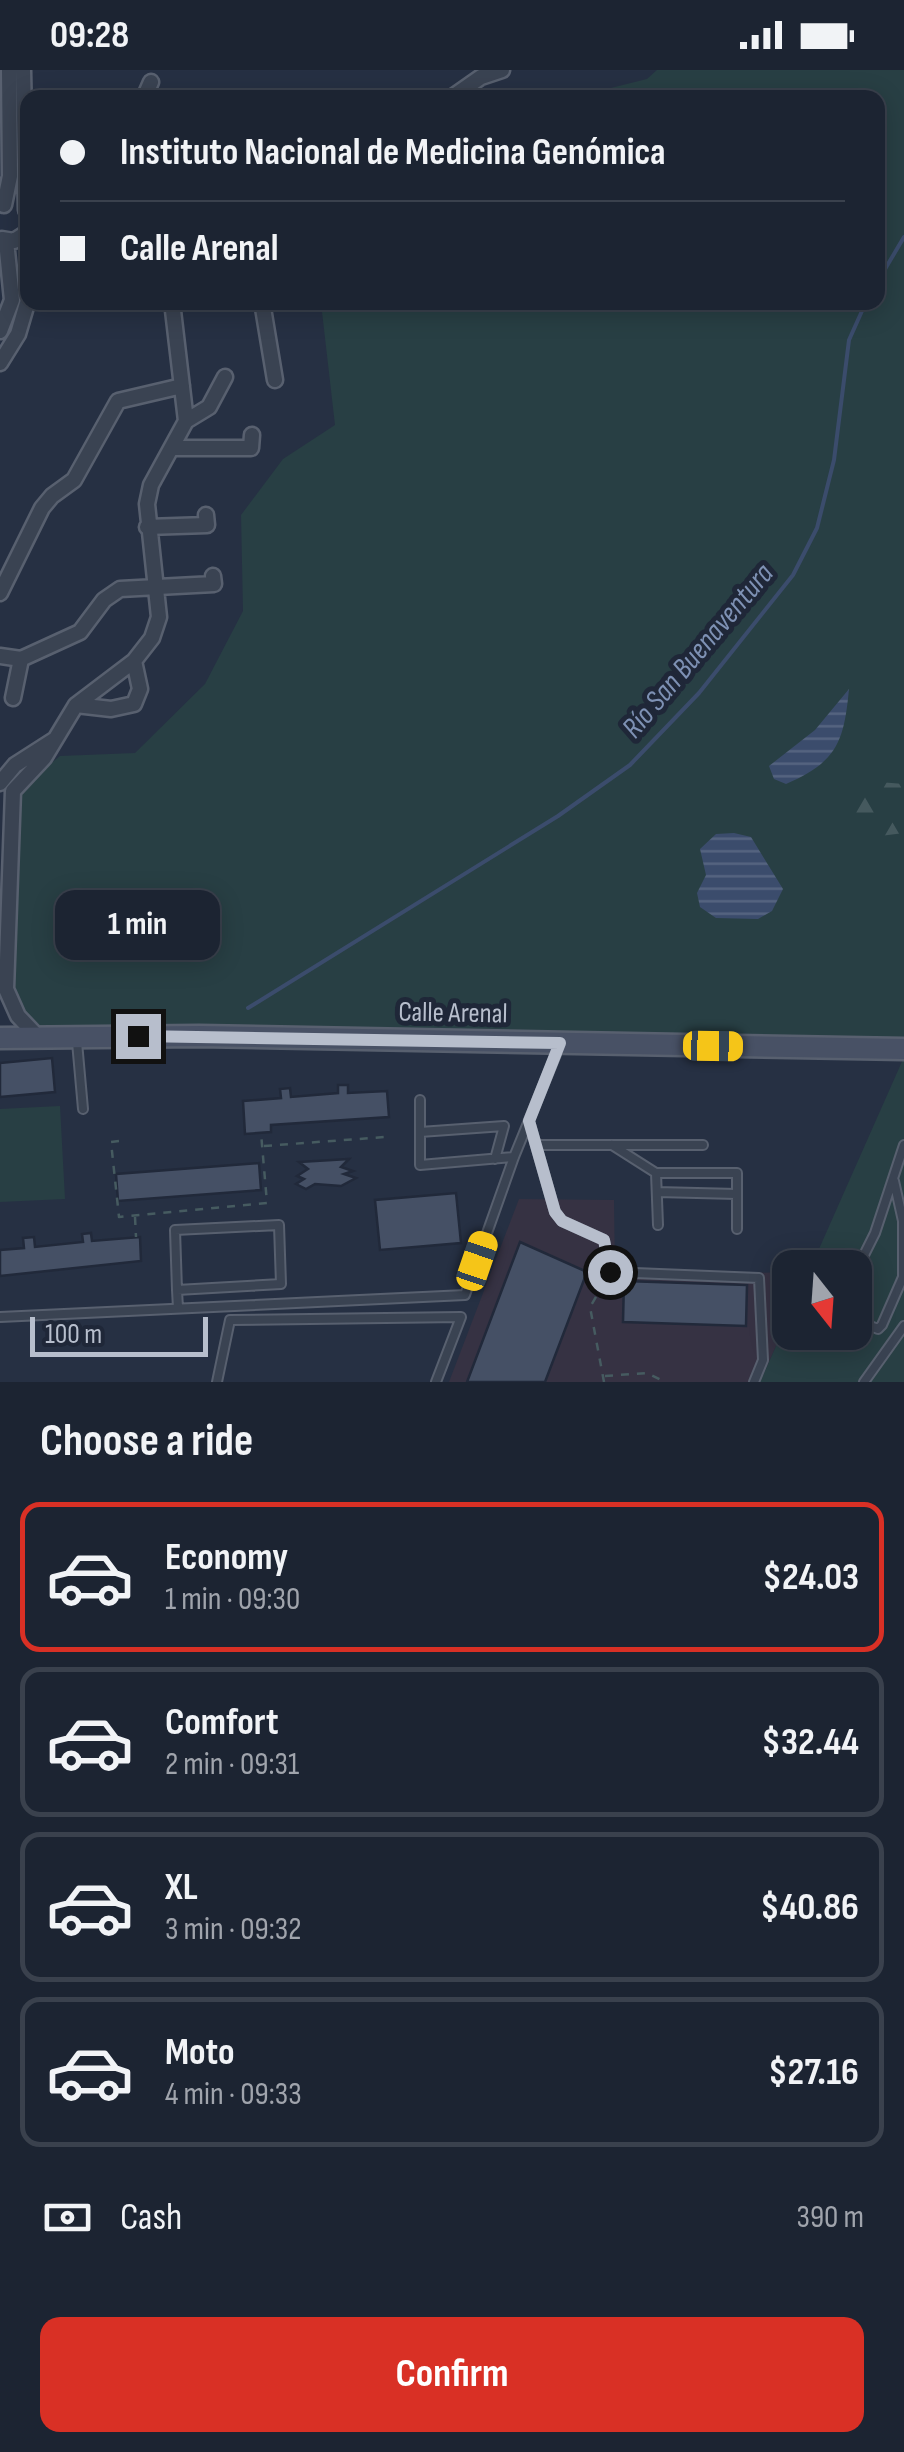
<!DOCTYPE html>
<meta charset="utf-8">
<style>
body{margin:0;font-family:"Sofia Sans Condensed",sans-serif;background:#252c3a;color:#f1f3f6;height:100vh;display:flex;flex-direction:column;font-size:38px;white-space:nowrap}
*{box-sizing:border-box;margin:0}
p{font-size:32px;color:#a0a4ac}
.icon{flex:none;width:55px;height:55px;fill:none;stroke:currentColor;stroke-width:2;stroke-linecap:round;stroke-linejoin:round}
.map{position:relative;height:1312px;overflow:hidden}
.side{display:flex;flex-direction:column;background:#1c2432;flex:1}
.side>*{flex:none}
.hud{position:absolute;left:20px;top:20px;width:865px;height:220px;border-radius:20px;box-shadow:0 5px 25px #0003,0 0 0 2px #3a414d;display:grid;align-content:center;height:220px;padding:0 40px;background:#1c2432}
.needle{width:65px;rotate:163deg}
.fabs{position:absolute;left:772px;top:1180px;display:grid;gap:20px}
.fabs a{display:grid;place-items:center;width:100px;height:100px;border-radius:20px;background:#1c2432;box-shadow:0 5px 25px #0003,0 0 0 2px #3a414d;font-size:50px}
.scale{position:absolute;left:30px;bottom:25px;width:178px;box-sizing:border-box;padding-left:10px;border:5px solid #b7becc;border-top:0;font-size:28px;line-height:35px;white-space:nowrap;color:#b7becc;-webkit-text-stroke:8px #1f2738;paint-order:stroke}
.end{position:absolute;width:45px;height:45px;margin:-22px;border:12px solid #b7becc;background:#111;box-shadow:0 0 0 5px #111}
.from{border-radius:50%}
.bubble{position:absolute;height:70px;border-radius:20px;background:#1c2432;box-shadow:0 5px 25px #0003,0 0 0 2px #3a414d;font-size:32px;font-weight:700;line-height:70px;text-align:center}
.car{position:absolute;width:30px;height:60px;margin:-30px -15px;border-radius:12px;box-shadow:0 0 8px 2px #0007;background:linear-gradient(#f5c518 24%,#345 0 40%,#f5c518 0 76%,#345 0 86%,#f5c518 0)}
.hud b{display:flex;align-items:center;gap:35px;height:95px;font-size:38px}
.hud b+b{border-top:2px solid #3a414d}
.hud i{width:25px;height:25px;background:#f1f3f6}
ul{padding:0;list-style:none}
li{display:flex;align-items:center;gap:30px;height:150px;margin:0 20px 15px;padding:0 20px;border:5px solid #3a414d;border-radius:20px}
li div{flex:1}
li b{display:block;font-size:38px}
li em{font-style:normal;font-weight:700}
li.active{border-color:#d93025}
li>.icon{width:90px;height:90px;stroke-width:1.5}
h2{padding:0 40px;font-size:45px;line-height:120px}
.pay{display:flex;align-items:center;gap:25px;height:110px;padding:0 40px;font-size:38px}
.pay p{margin-inline-start:auto}
.cta{display:flex;gap:20px;margin-top:auto;padding:20px 40px}
.cta a{flex:1;height:115px;border-radius:20px;background:#d93025;color:#fff;font-size:40px;font-weight:700;line-height:115px;text-align:center}
.status{display:flex;justify-content:space-between;align-items:center;height:70px;padding:0 50px;background:#1c2432;direction:ltr}
.status svg{height:28px;fill:currentColor}
.map>svg:first-child{display:block}
.medical{fill:#363243}
.grass{fill:#283f44}
.forest{fill:url(#forest-firs)}
.water{fill:url(#water-rules)}
.lines{fill:none;stroke-linecap:round;stroke-linejoin:round}
.stream{stroke:#3b4c6c;stroke-width:4}
.building{fill:#455065;stroke:#21293a;stroke-width:2.5}
.lane-casing{stroke:#58606f;stroke-width:12}
.street-casing{stroke:#58606f;stroke-width:19}
.secondary-casing{stroke:#58606f;stroke-width:25}
.path{stroke:#465b60;stroke-width:2.5;stroke-dasharray:8 8;stroke-linecap:butt}
.lane{stroke:#3a4352;stroke-width:8}
.street{stroke:#3a4352;stroke-width:14}
.secondary{stroke:#485165;stroke-width:20}
.route{stroke:#b7becc;stroke-width:12}
.labels{text-anchor:middle;dominant-baseline:central;stroke-width:10;stroke-linejoin:round;paint-order:stroke}
.street-label{font-size:28px;fill:#b7becc;stroke:#1f2738}
.water-label{font-size:30px;font-style:italic;fill:#7e91b4;stroke:#1f2738}
</style>
<div class="status"><b>09:28</b><svg viewBox="0 0 49 12"><path d="M0 12V9h3v3zM5 12V6h3v6zM10 12V3h3v9zM15 12V0h3v12zM26 1h20v11H26zM47 4h2v5h-2z"/></svg></div>
<div class="map">
<svg width="904" height="1312" viewBox="0 0 904 1312">
<defs>
<pattern id="forest-firs" width="22" height="20" patternUnits="userSpaceOnUse" patternTransform="scale(2.5)"><rect width="22" height="20" fill="#283f44"/><path d="M5 1l3.5 6h-7zM16 11l3.5 6h-7z" fill="#45595e"/></pattern>
<pattern id="water-rules" width="6" height="5" patternUnits="userSpaceOnUse" patternTransform="scale(2.5)"><rect width="6" height="5" fill="#3b4c6c"/><path d="M0 2.5h6" fill="none" stroke="#556480"/></pattern>
</defs>
<rect width="100%" height="100%" fill="#263043"/>
<path class="medical" d="M519 1129 614 1130 615 1206 790 1202V1245L760 1312H449Z"/>
<path class="grass" d="M657 0H904V974L40 960 12 931 22 717 60 686 135 683 205 614 243 541 241 445 283 389 335 355 321 233 878 232V28L575 27 647 9Z
M904 987V1312H760L790 1245V1262H855V1198L811 1197Z
M60 1036 65 1129 0 1132V1039Z"/>
<path class="forest" d="M866 711 904 714V763L880 766 820 737Z"/>
<path class="water" d="M849 619C844 672 837 692 786 714L774 709 769 696 815 660Z
M734 763 751 767 783 819 772 841 758 849 716 848 700 837 697 823 706 805 700 779 716 764Z"/>
<g class="lines">
<path class="stream" d="M878 211 904 167
M248 938 558 746 630 695 699 623 793 505 817 458 834 390 849 270 866 232"/>
</g>
<path class="building" d="M52 988 55 1022 0 1027V993Z
M338 1015H348V1023L387 1021 389 1047 271 1055V1062L245 1064 243 1031 281 1028 280 1019 290 1018 291 1027 338 1023Z
M349 1089 341 1097 353 1101 344 1104 356 1108 341 1116 315 1114 306 1119 296 1114 304 1109 297 1106 308 1099 299 1092Z
M259 1093 261 1120 118 1131 116 1104Z
M456 1123 461 1173 380 1180 375 1130Z
M91 1163 92 1171 140 1167 141 1191 0 1206V1180L24 1178 23 1168 34 1167 35 1177 83 1172 82 1164Z
M520 1172 587 1202 545 1312H467Z
M624 1211 747 1215 746 1256 623 1252Z"/>
<g class="lines">
<g class="lane-casing">
<path id="lane" d="M77 972 83 1039
M420 1030V1095L514 1087
M529 1051 555 1142 562 1151 604 1170 610 1202 759 1208 763 1290 754 1312
M420 1062 504 1056 495 1089
M536 1075H703
M612 1075 656 1103 658 1155
M656 1103H737V1159
M657 1122 737 1124
M855 1203 875 1163 904 1075
M177 1220 175 1160 279 1155 281 1214 177 1220 178 1238
M0 1247 465 1225 514 1087 559 977
M855 1250 878 1259 882 1255 903 1207V1151L894 1111
M217 1312 230 1250 461 1247 436 1312
M864 1312 904 1256"/>
</g>
<g class="street-casing">
<path id="street" d="M23 0 26 140
M144 28 151 12
M451 28 481 7 502 0
M4 135 10 106 9 0
M2 169 14 171 28 162
M262 232 275 310
M0 261 12 230 6 171
M0 293 18 264 28 230
M186 351 209 337 225 307
M172 378H251L252 365
M147 457 207 455 206 445
M0 523 42 438 52 426 74 410 118 331 182 316
M0 586 21 589 80 562 104 530 120 519 214 514 213 506
M13 628 21 589
M76 635 111 639 134 634 140 619 134 591
M0 713 15 695 54 670
M38 967 18 946 6 919 13 721 44 688 76 635 134 591 152 568 159 547 147 434 151 415 186 351 172 232"/>
</g>
<g class="secondary-casing">
<path id="secondary" d="M0 968 199 966 904 979"/>
</g>
<path class="path" d="M119 1071 111 1072 119 1147 267 1133 261 1063
M264 1076 385 1067
M135 1147 136 1167
M605 1306 647 1303 665 1312
M604 1312 590 1237 606 1210"/>
<use href="#lane" class="lane"/>
<use href="#street" class="street"/>
<use href="#secondary" class="secondary"/>
</g>
<g class="lines">
<path class="route" d="M138 966 560 973 529 1051 555 1142 562 1151 604 1170 610 1202"/>
</g>
<g class="labels">
<g class="street-label">
<text transform="translate(453 943) rotate(1)">Calle Arenal</text>
</g>
<g class="water-label">
<text transform="translate(698 581) rotate(-50)">Río San Buenaventura</text>
</g>
</g>
</svg>
<div class="fabs">
<a><svg class="needle" viewBox="-14 -14 28 28"><path d="M0-13l5 13h-10z" fill="#e53935"/><path d="M0 13l5-13h-10z" fill="#a0a4ac"/></svg></a>
</div>
<div class="scale">100 m</div>
<i class="end from" style="left:610px;top:1202px"></i>
<i class="end" style="left:138px;top:966px"></i>
<div class="bubble" style="left:55px;top:820px;width:165px">1 min</div>
<i class="car" style="left:713px;top:976px;rotate:91deg"></i>
<i class="car" style="left:477px;top:1191px;rotate:19deg"></i>
<div class="hud">
<b><i class="from"></i>Instituto Nacional de Medicina Genómica</b>
<b><i></i>Calle Arenal</b>
</div>
</div>
<section class="side">
<h2>Choose a ride</h2>
<ul>
<li class="active"><svg class="icon" aria-label="car" viewBox="0 0 24 24"><path d="M5 17H2v-5l4-1 3-4h7l3 4 3 1v5h-3M9 17h6M6 11h13"/><circle cx="7" cy="17" r="2"/><circle cx="17" cy="17" r="2"/></svg><div><b>Economy</b><p>1 min · 09:30</p></div><em>$24.03</em></li>
<li><svg class="icon" aria-label="car" viewBox="0 0 24 24"><path d="M5 17H2v-5l4-1 3-4h7l3 4 3 1v5h-3M9 17h6M6 11h13"/><circle cx="7" cy="17" r="2"/><circle cx="17" cy="17" r="2"/></svg><div><b>Comfort</b><p>2 min · 09:31</p></div><em>$32.44</em></li>
<li><svg class="icon" aria-label="car" viewBox="0 0 24 24"><path d="M5 17H2v-5l4-1 3-4h7l3 4 3 1v5h-3M9 17h6M6 11h13"/><circle cx="7" cy="17" r="2"/><circle cx="17" cy="17" r="2"/></svg><div><b>XL</b><p>3 min · 09:32</p></div><em>$40.86</em></li>
<li><svg class="icon" aria-label="car" viewBox="0 0 24 24"><path d="M5 17H2v-5l4-1 3-4h7l3 4 3 1v5h-3M9 17h6M6 11h13"/><circle cx="7" cy="17" r="2"/><circle cx="17" cy="17" r="2"/></svg><div><b>Moto</b><p>4 min · 09:33</p></div><em>$27.16</em></li>
</ul>
<div class="pay"><svg class="icon" aria-label="cash" viewBox="0 0 24 24"><path d="M3 7h18v10H3z"/><circle cx="12" cy="12" r="2"/></svg>Cash<p>390 m</p></div>
<div class="cta"><a>Confirm</a></div>
</section>
